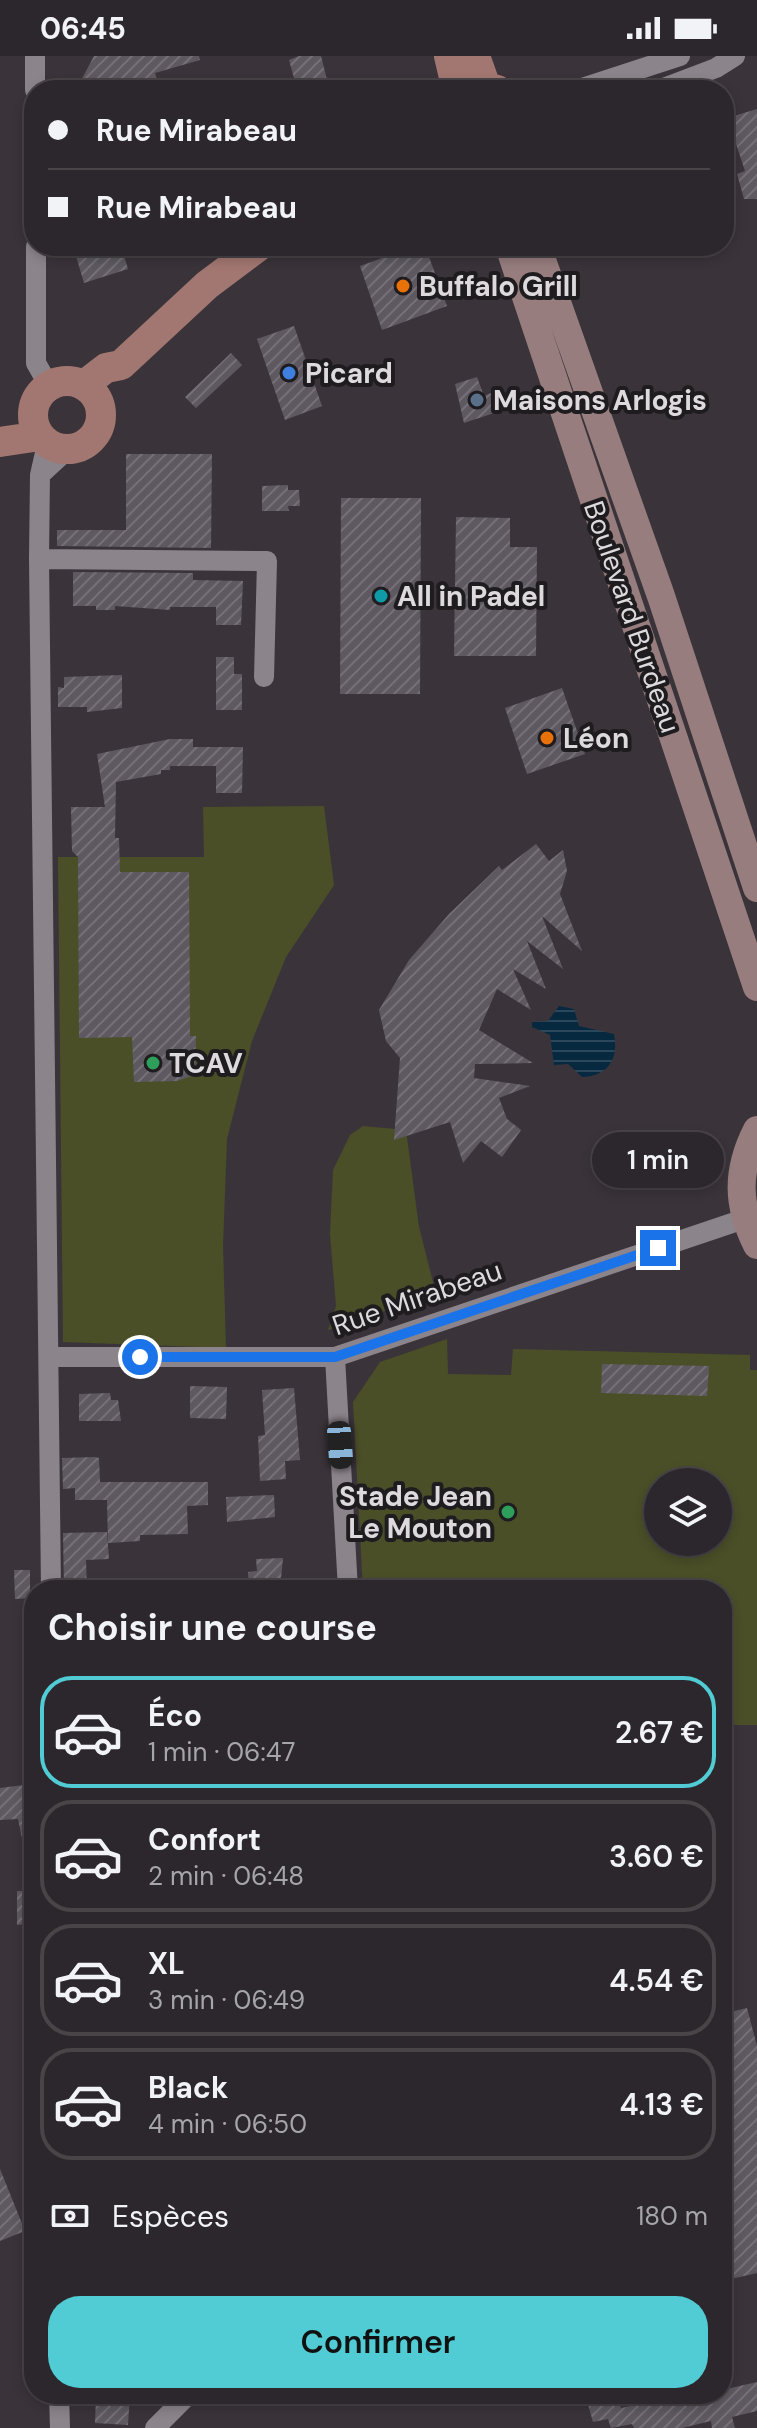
<!DOCTYPE html>
<html lang="fr">
<meta charset="utf-8">
<style>
body{margin:0;font-family:"DM Sans",sans-serif;background:#383338;color:#f1f3f6;height:100vh;display:flex;flex-direction:column;font-size:30px;white-space:nowrap}
*{box-sizing:border-box;margin:0}
p{font-size:26px;color:#a6a5a9}
.icon{flex:none;width:44px;height:44px;fill:none;stroke:currentColor;stroke-width:2;stroke-linecap:round;stroke-linejoin:round}
.map{position:relative;flex:1;overflow:hidden}
.details{position:absolute;left:24px;top:1524px;width:708px;height:824px;display:flex;flex-direction:column;background:#2c272c;border-radius:32px;box-shadow:0 4px 12px #0003,0 0 0 2px #484448}
.details>*{flex:none}
.banner{position:absolute;left:24px;top:24px;width:710px;height:176px;border-radius:32px;box-shadow:0 4px 12px #0003,0 0 0 2px #484448;display:grid;align-content:center;height:176px;padding:0 24px;background:#2c272c}
.controls{position:absolute;left:644px;top:1412px;display:grid;gap:16px}
.controls a{display:grid;place-items:center;width:88px;height:88px;border-radius:50%;background:#2c272c;box-shadow:0 4px 12px #0003,0 0 0 2px #484448;font-size:40px}
.end{position:absolute;width:36px;height:36px;margin:-18px;border:10px solid #1a73e8;background:#fff;box-shadow:0 0 0 4px #fff}
.from{border-radius:50%}
.bubble{position:absolute;height:56px;border-radius:28px;background:#2c272c;box-shadow:0 4px 12px #0003,0 0 0 2px #484448;font-size:26px;font-weight:600;line-height:56px;text-align:center}
.car{position:absolute;width:24px;height:48px;margin:-24px -12px;border-radius:10px;box-shadow:0 0 6px 2px #0007;background:linear-gradient(#222 24%,#8ab4d8 0 40%,#222 0 76%,#8ab4d8 0 86%,#222 0)}
.banner b{display:flex;align-items:center;gap:28px;height:76px;font-size:30px}
.banner b+b{border-top:2px solid #484448}
.banner i{width:20px;height:20px;background:#f1f3f6}
ul{padding:0;list-style:none}
li{display:flex;align-items:center;gap:24px;height:112px;margin:0 16px 12px;padding:0 8px;border:4px solid #484448;border-radius:32px}
li div{flex:1}
li b{display:block;font-size:30px}
li em{font-style:normal;font-weight:600}
li.active{border-color:#51ccd4}
li>.icon{width:72px;height:72px;stroke-width:1.5}
h2{padding:0 24px;font-size:36px;line-height:96px}
.pay{display:flex;align-items:center;gap:20px;height:88px;padding:0 24px;font-size:30px}
.pay p{margin-inline-start:auto}
.primary-button{display:flex;gap:16px;margin-top:auto;padding:16px 24px}
.primary-button a{flex:1;height:92px;border-radius:32px;background:#51ccd4;color:#111;font-size:32px;font-weight:600;line-height:92px;text-align:center}
.status{display:flex;justify-content:space-between;align-items:center;height:56px;padding:0 40px;background:#2c272c;direction:ltr}
.status svg{height:22px;fill:currentColor}
.map>svg:first-child{display:block}
.green{fill:#4a4f28;fill-rule:evenodd}
.water{fill:url(#water-rules)}
.building{fill:url(#building-hatch)}
.lines{fill:none;stroke-linecap:round;stroke-linejoin:round}
.minor{stroke:#8b848b;stroke-width:20}
.secondary{stroke:#977d7e;stroke-width:28}
.primary{stroke:#a37771;stroke-width:30}
.route{stroke:#1a73e8;stroke-width:10}
.food-dot{fill:#e8710a;stroke:#1f1c1f;stroke-width:3}
.shop-dot{fill:#3f7fe0;stroke:#1f1c1f;stroke-width:3}
.service-dot{fill:#5c6f8a;stroke:#1f1c1f;stroke-width:3}
.culture-dot{fill:#0f9aa8;stroke:#1f1c1f;stroke-width:3}
.leisure-dot{fill:#2e9e5b;stroke:#1f1c1f;stroke-width:3}
.labels{text-anchor:middle;dominant-baseline:central;stroke-width:8;stroke-linejoin:round;paint-order:stroke}
.poi-label{font-size:28px;font-weight:bold;fill:#ddd9dd;stroke:#1f1c1f;text-anchor:start}
.street-label{font-size:28px;fill:#ddd9dd;stroke:#1f1c1f}
</style>
<div class="status"><b>06:45</b><svg viewBox="0 0 49 12"><path d="M0 12V9h3v3zM5 12V6h3v6zM10 12V3h3v9zM15 12V0h3v12zM26 1h20v11H26zM47 4h2v5h-2z"/></svg></div>
<div class="map">
<svg width="757" height="2372" viewBox="0 0 757 2372">
<defs>
<pattern id="water-rules" width="6" height="5" patternUnits="userSpaceOnUse" patternTransform="scale(2)"><rect width="6" height="5" fill="#062940"/><path d="M0 2.5h6" fill="none" stroke="#2a475b"/></pattern>
<pattern id="building-hatch" width="6" height="6" patternUnits="userSpaceOnUse" patternTransform="scale(2)"><rect width="6" height="6" fill="#5e5961"/><path d="M-1 1l2-2M0 6l6-6M5 7l2-2" fill="none" stroke="#757077"/></pattern>
</defs>
<rect width="100%" height="100%" fill="#3a343a"/>
<path class="green" d="M324 750 334 829 286 901 252 985 227 1083 223 1190 226 1292 63 1286 58 801H204L203 751Z
M363 1070 406 1074 419 1171 436 1238 328 1274 336 1250 330 1178 333 1114 350 1079Z
M447 1283 448 1318 511 1319 513 1293 750 1299V1314H757V1669H722V1534H363L353 1346 380 1306ZM658 1426H718V1486H658Z"/>
<path class="water" d="M559 950 574 953 579 970 614 978C619 1003 608 1020 582 1021L568 1008 554 1009 550 979 532 971V966L548 965Z"/>
<path class="building" d="M94 0H199L200 4 155 17 160 34H76Z
M299 0H321L327 24 297 33 289 4Z
M757 53V143H744L737 118 745 115 735 85 724 89V63Z
M73 190H121L128 213 84 227Z
M416 190H425L447 250 382 274 360 210Z
M294 270 322 350 285 364 257 283Z
M231 297 242 309 196 352 185 341Z
M477 321 484 340 491 337 497 356 464 367 455 328Z
M126 398H212L211 492 57 490V474H126Z
M288 429V434H299L300 450H288L289 455H262V430Z
M341 442H421L420 638H340Z
M456 461 510 462V491H537L536 600H454Z
M73 516 193 517V524L243 525 241 569H216V551H170V554L115 550V554H96V550H73Z
M216 601H234V618H242V654H216Z
M122 619V652L87 656V651H58V631L64 632V621Z
M562 632 585 698 527 718 505 652Z
M170 683H193V691H243L242 737H216V710H170V714H161V718L116 726 115 782H119L120 816H189L190 980H196L195 1019 177 1025 134 1026 132 981 79 982 78 801 72 795 71 751H105L97 698Z
M536 788 549 805 563 794 567 815 560 838 582 895 542 860 563 913 527 885 546 933 513 913 531 954 497 933 479 974 533 1007 475 1008 474 1022 530 1030 499 1042 507 1063 521 1074 502 1101 481 1085 463 1107 450 1066 394 1084 400 1002 386 985 379 954 409 904 449 858 499 810 502 814Z
M602 1308 709 1310 707 1340 601 1337Z
M190 1330 227 1331 226 1363 190 1362Z
M294 1332 300 1404 285 1405 286 1423 260 1425 258 1380 265 1379 262 1334Z
M110 1337 111 1344H118L121 1365H79V1338Z
M95 1401 99 1402 100 1426H208V1449L187 1450 188 1478 140 1479V1485L108 1487 107 1444H75V1432L63 1433 62 1402Z
M274 1439 275 1461 227 1466 226 1441Z
M107 1476 109 1503 86 1504 87 1534H64L63 1477Z
M283 1502 280 1533H249L248 1516 257 1515 256 1503Z
M14 1514H30V1542L15 1543Z
M32 1728V1792H24L18 1763 0 1764V1732Z
M17 1835H33V1867L17 1869Z
M747 1952 757 1990V2217L722 2225V1958Z
M0 2113 25 2175 0 2185Z
M757 2326V2355L732 2361 735 2372H712L711 2365 682 2372H634L632 2368 611 2372 608 2363 593 2366 585 2338H618L621 2352 684 2338H722V2334Z
M100 2338H130L128 2369 95 2367 96 2340Z"/>
<g class="lines">
<path class="minor" d="M35 0V34
M576 34 680 0
M658 34 716 12 735 0
M36 190V307L49 330
M47 388 40 419 39 503 51 1534
M40 419 67 394
M39 503 267 505 264 621
M49 1301H335L744 1163
M335 1301 348 1534
M59 2338 60 2372
M155 2372 189 2338"/>
<path class="secondary" d="M509 190 757 931
M537 190 661 540 757 832
M757 1074C736 1115 737 1149 757 1189"/>
<path class="primary" d="M449 0 457 34
M475 0 486 31
M464 34 486 31 497 34
M33 359a34 34 0 1 1 68 0a34 34 0 1 1-68 0Z
M84 329 106 312 121 309 207 229 259 190
M0 386 40 380"/>
</g>
<g class="lines">
<path class="route" d="M140 1301H335L658 1192"/>
</g>
<g class="food-dot">
<circle cx="403" cy="230" r="8"/>
<circle cx="547" cy="682" r="8"/>
</g>
<circle class="shop-dot" cx="289" cy="317" r="8"/>
<circle class="service-dot" cx="477" cy="344" r="8"/>
<circle class="culture-dot" cx="381" cy="540" r="8"/>
<g class="leisure-dot">
<circle cx="153" cy="1007" r="8"/>
<circle cx="508" cy="1456" r="8"/>
</g>
<g class="labels">
<g class="poi-label">
<text x="419" y="230">Buffalo Grill</text>
<text x="305" y="317">Picard</text>
<text x="493" y="344">Maisons Arlogis</text>
<text x="397" y="540">All in Padel</text>
<text x="563" y="682">Léon</text>
<text x="169" y="1007">TCAV</text>
<text x="492" y="1440" text-anchor="end">Stade Jean<tspan x="492" dy="32">Le Mouton</tspan></text>
</g>
<g class="street-label">
<text transform="translate(632 561) rotate(71)">Boulevard Burdeau</text>
<text transform="translate(417 1242) rotate(-19)">Rue Mirabeau</text>
</g>
</g>
</svg>
<div class="controls">
<a><svg class="icon" aria-label="layers" viewBox="0 0 24 24"><path d="M12 4l9 5-9 5-9-5zM3 14l9 5 9-5"/></svg></a>
</div>
<i class="end from" style="left:140px;top:1301px"></i>
<i class="end" style="left:658px;top:1192px"></i>
<div class="bubble" style="left:592px;top:1076px;width:132px">1 min</div>
<i class="car" style="left:340px;top:1389px;rotate:176deg"></i>
<div class="banner">
<b><i class="from"></i>Rue Mirabeau</b>
<b><i></i>Rue Mirabeau</b>
</div>
<section class="details">
<h2>Choisir une course</h2>
<ul>
<li class="active"><svg class="icon" aria-label="car" viewBox="0 0 24 24"><path d="M5 17H2v-5l4-1 3-4h7l3 4 3 1v5h-3M9 17h6M6 11h13"/><circle cx="7" cy="17" r="2"/><circle cx="17" cy="17" r="2"/></svg><div><b>Éco</b><p>1 min · 06:47</p></div><em>2.67 €</em></li>
<li><svg class="icon" aria-label="car" viewBox="0 0 24 24"><path d="M5 17H2v-5l4-1 3-4h7l3 4 3 1v5h-3M9 17h6M6 11h13"/><circle cx="7" cy="17" r="2"/><circle cx="17" cy="17" r="2"/></svg><div><b>Confort</b><p>2 min · 06:48</p></div><em>3.60 €</em></li>
<li><svg class="icon" aria-label="car" viewBox="0 0 24 24"><path d="M5 17H2v-5l4-1 3-4h7l3 4 3 1v5h-3M9 17h6M6 11h13"/><circle cx="7" cy="17" r="2"/><circle cx="17" cy="17" r="2"/></svg><div><b>XL</b><p>3 min · 06:49</p></div><em>4.54 €</em></li>
<li><svg class="icon" aria-label="car" viewBox="0 0 24 24"><path d="M5 17H2v-5l4-1 3-4h7l3 4 3 1v5h-3M9 17h6M6 11h13"/><circle cx="7" cy="17" r="2"/><circle cx="17" cy="17" r="2"/></svg><div><b>Black</b><p>4 min · 06:50</p></div><em>4.13 €</em></li>
</ul>
<div class="pay"><svg class="icon" aria-label="cash" viewBox="0 0 24 24"><path d="M3 7h18v10H3z"/><circle cx="12" cy="12" r="2"/></svg>Espèces<p>180 m</p></div>
<div class="primary-button"><a>Confirmer</a></div>
</section>
</div>
